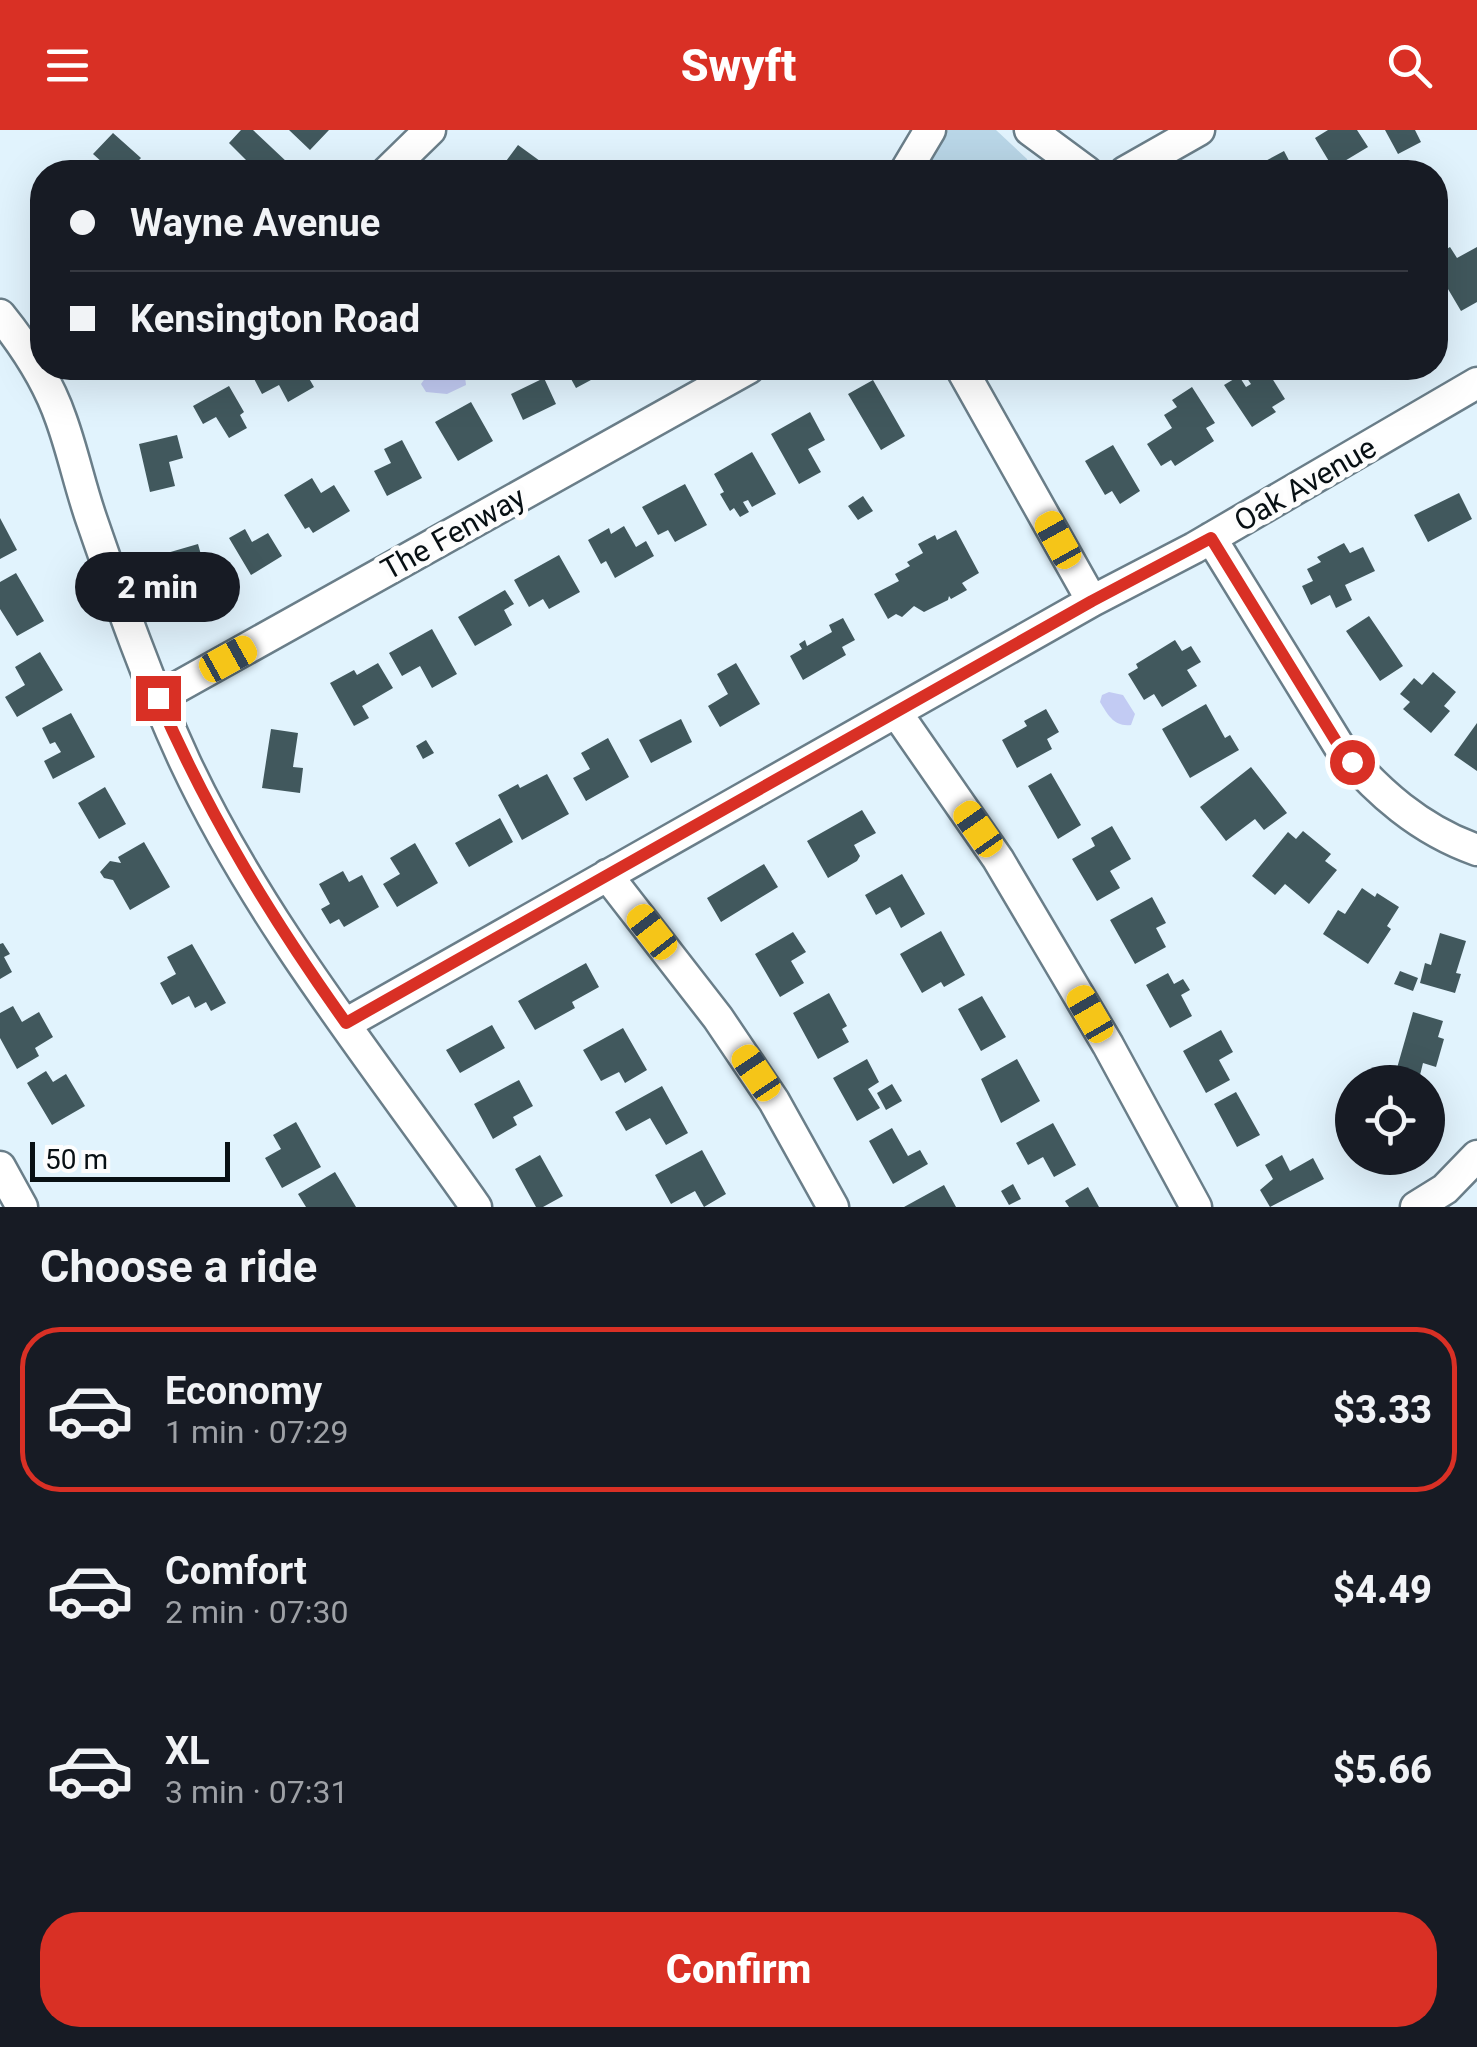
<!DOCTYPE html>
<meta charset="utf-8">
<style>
body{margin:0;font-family:Roboto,sans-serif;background:#242831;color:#f1f3f6;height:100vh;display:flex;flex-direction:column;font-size:38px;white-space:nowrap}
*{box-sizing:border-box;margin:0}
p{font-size:32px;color:#9ea1a6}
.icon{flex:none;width:55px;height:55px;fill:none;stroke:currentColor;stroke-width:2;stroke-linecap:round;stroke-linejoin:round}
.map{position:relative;height:1077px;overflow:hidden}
.drawer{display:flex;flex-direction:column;background:#171b24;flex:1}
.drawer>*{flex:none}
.hud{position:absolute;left:30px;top:30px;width:1418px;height:220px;border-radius:40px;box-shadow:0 10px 40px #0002;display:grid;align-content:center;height:220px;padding:0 40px;background:#171b24}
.fabs{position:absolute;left:1335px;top:935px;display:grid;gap:20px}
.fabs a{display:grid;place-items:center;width:110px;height:110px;border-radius:50%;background:#171b24;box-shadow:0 10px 40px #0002;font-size:50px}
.scale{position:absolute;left:30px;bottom:25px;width:200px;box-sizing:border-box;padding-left:10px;border:5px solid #081014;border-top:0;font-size:28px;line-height:35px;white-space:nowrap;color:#081014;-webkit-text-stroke:8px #fdfdfd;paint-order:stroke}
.end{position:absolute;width:45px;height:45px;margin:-22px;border:12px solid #d93025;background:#fff;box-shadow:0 0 0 5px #fff}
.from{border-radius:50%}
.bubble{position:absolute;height:70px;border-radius:35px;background:#171b24;box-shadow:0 10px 40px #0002;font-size:32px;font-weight:800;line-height:70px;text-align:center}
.car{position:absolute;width:30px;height:60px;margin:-30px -15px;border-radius:12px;box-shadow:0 0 8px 2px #0007;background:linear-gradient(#f5c518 24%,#345 0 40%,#f5c518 0 76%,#345 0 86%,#f5c518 0)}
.hud b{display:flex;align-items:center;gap:35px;height:95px;font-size:38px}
.hud b+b{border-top:2px solid #363941}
.hud i{width:25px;height:25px;background:#f1f3f6}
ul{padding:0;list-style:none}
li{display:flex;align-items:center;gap:30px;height:165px;margin:0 20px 15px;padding:0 20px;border:5px solid transparent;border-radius:40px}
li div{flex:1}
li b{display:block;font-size:38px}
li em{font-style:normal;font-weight:800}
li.current{border-color:#d93025}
li>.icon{width:90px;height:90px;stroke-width:1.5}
h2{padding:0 40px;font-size:45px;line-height:120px}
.button{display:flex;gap:20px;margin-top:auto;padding:20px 40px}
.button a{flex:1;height:115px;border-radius:40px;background:#d93025;color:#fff;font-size:40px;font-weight:800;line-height:115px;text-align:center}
header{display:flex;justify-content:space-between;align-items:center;height:130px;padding:0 40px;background:#d93025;color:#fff;font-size:45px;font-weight:800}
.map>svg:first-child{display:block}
.green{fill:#b9d6e7}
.water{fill:#c2cbf3}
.building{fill:#41585d}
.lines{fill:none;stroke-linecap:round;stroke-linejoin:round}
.minor-casing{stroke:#6a7e89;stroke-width:35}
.minor{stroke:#fff;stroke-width:30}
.route{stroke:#d93025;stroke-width:12}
.labels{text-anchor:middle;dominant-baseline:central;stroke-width:10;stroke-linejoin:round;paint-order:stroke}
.street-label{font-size:30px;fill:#081014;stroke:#fdfdfd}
</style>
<header><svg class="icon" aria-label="menu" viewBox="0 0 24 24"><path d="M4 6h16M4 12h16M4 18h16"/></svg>Swyft<svg class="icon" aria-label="search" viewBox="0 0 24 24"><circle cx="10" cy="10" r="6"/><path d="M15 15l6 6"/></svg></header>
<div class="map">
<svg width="1477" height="1077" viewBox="0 0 1477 1077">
<rect width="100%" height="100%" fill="#e1f3fd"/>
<path class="green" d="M948 0H996L1027 29 1030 42H921Z"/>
<path class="water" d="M438 242H453L465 247 466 255 447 264 426 262 421 254 426 247Z
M1109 562 1123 565 1135 584 1131 595C1114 597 1108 585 1100 572L1102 565Z"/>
<path class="building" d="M241 0H253L288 33 279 42H240L249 33 229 13Z
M289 0H329L310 20Z
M1328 0H1357L1368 17 1333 38 1315 8Z
M1385 0H1415L1421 12 1398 24Z
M113 3 141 28 128 42H113L93 24Z
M518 15 551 39 549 42H498Z
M1284 21 1295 42H1245Z
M1450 117 1457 128 1477 117V172L1461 181 1435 137V126Z
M255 238H303L314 257 288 272 279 255 262 264 250 241Z
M565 238H601L604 243 576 258Z
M1240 238H1273L1276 242 1270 245 1285 269 1272 277 1276 282 1252 297 1224 255 1239 246 1246 257 1251 254Z
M544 248 556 274 523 290 511 264Z
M873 250 905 306 881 320 848 264Z
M229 256 244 282 240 285 247 298 229 308 216 287 203 294 193 276Z
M1192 257 1215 293 1206 298 1214 311 1175 336 1171 330 1161 336 1147 314 1172 298 1164 285 1177 277 1172 270Z
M471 272 493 311 458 331 435 292Z
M810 282 825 310 808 319 821 342 799 354 771 304Z
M177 305 183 328 169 332 175 356 150 362 139 314Z
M402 310 422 348 387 366 374 341 391 333 384 319Z
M1113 315 1140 361 1120 374 1112 361 1105 365 1085 331Z
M752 322 776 364 752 377 748 370 743 372 749 382 740 387 734 378 730 381 720 364 724 362 714 344Z
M312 348 321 363 334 355 350 381 313 403 309 397 305 399 284 365Z
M685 354 707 395 675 412 668 400 658 405 642 377Z
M1459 363 1472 389 1428 412 1414 385Z
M863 366 873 381 858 390 848 376Z
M0 388 17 420 0 429Z
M624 396 636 417 646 411 654 426 615 448 606 431 601 434 588 410 609 398 611 404Z
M245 399 252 412 268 403 282 426 251 445 229 408Z
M956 400 979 443 962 453 967 460 951 469 949 466 948 470 924 482 914 476 902 487 896 484 888 489 874 464 899 451 895 444 910 436 907 432 923 423 918 414 935 405 937 410Z
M1344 413 1350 423 1363 417 1375 441 1345 455 1352 470 1336 478 1330 465 1311 475 1302 456 1313 451 1307 439 1321 432 1317 427Z
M198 414 211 460 180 469 167 423Z
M559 425 580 462 549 479 543 469 529 477 514 450Z
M16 443 44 491 17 506 0 479V452Z
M505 460 514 474 504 480 512 495 475 516 458 487Z
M1369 486 1403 536 1380 551 1346 501Z
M843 488 855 510 842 517 846 525 803 550 790 526 802 519 799 514 805 510 807 516 832 502 829 495Z
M432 499 457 544 432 558 420 536 402 546 389 523Z
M1175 510 1182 521 1191 516 1201 532 1187 540 1197 556 1162 577 1154 564 1144 570 1128 544 1138 538 1136 534Z
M40 522 63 560 17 587 5 567 25 555 15 537Z
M378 533 393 558 362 576 369 588 354 596 330 553 354 540 357 545Z
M736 533 760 574 720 597 708 576 728 564 717 544Z
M1433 542 1456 562 1444 576 1450 581 1431 603 1403 579 1410 572 1400 564 1414 548 1422 555Z
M1206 574 1225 608 1230 605 1239 620 1190 648 1162 599Z
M1046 579 1059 602 1047 609 1052 619 1017 638 1002 610 1027 596 1024 591Z
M71 583 95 627 53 649 44 631 61 622 55 612 50 614 42 598Z
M681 589 692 612 651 633 639 610Z
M1477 593V641L1454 625Z
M271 599 298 603 293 637 303 638 300 663 262 658Z
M608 608 629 647 586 671 573 648 590 639 581 623Z
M426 610 434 623 423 629 416 616Z
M1251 637 1287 683 1264 700 1255 689 1226 711 1200 677Z
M1051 643 1081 695 1058 709 1028 656Z
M547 644 569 684 522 710 498 665 518 654 520 658Z
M105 657 126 694 99 709 78 673Z
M862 680 876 703 854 715 860 726 857 731 828 748 807 711Z
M500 688 513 712 469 737 455 713Z
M1112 696 1131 729 1110 741 1120 758 1097 771 1072 729 1095 716 1091 708Z
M1303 701 1331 724 1325 731 1337 740 1309 774 1285 754 1275 765 1252 746 1288 702 1296 709Z
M144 712 170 757 130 780 113 750 104 748 100 742 110 731 121 733 118 727Z
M415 713 438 753 397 777 383 754 400 744 390 728Z
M764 734 778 757 721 792 707 768Z
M343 741 349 752 362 745 379 777 344 797 339 789 330 794 321 779 330 774 319 754Z
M902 744 925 784 901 798 890 777 876 785 865 765Z
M1362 758 1375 767 1377 763 1399 777 1387 796 1391 799 1368 834 1323 804 1338 780 1345 784Z
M1152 767 1166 793 1156 798 1166 817 1135 834 1110 790Z
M941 801 965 845 944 857 941 852 922 863 900 824Z
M793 802 806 822 791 831 804 853 780 867 755 824Z
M1440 803 1466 811 1456 843 1461 844 1455 863 1420 853 1425 833 1431 835Z
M3 813 10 824 4 827 12 842 0 849V814Z
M192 814 226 873 211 881 206 872 195 878 189 866 172 875 160 853 176 844 167 827Z
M586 833 599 857 572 872 575 878 535 900 518 871Z
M1400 841 1418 848 1413 861 1394 854Z
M1168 843 1174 854 1183 849 1190 860 1181 865 1192 886 1170 898 1146 855Z
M829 863 847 896 842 899 849 912 818 929 793 883Z
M982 866 1006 907 981 921 958 879Z
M13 876 22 892 39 882 53 907 35 918 39 926 17 939 0 908V883Z
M1413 882 1443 891 1438 907 1444 909 1436 937 1423 933 1420 945 1397 938Z
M492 895 505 918 460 943 446 920Z
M623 898 647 940 625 953 619 942 601 951 583 920Z
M1221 900 1233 922 1219 930 1230 950 1206 963 1183 921Z
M867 929 879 952 868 959 880 978 857 991 833 948Z
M1017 929 1040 971 1001 993 981 949Z
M46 941 53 952 66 944 85 976 52 995 27 953Z
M519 950 533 976 513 987 517 995 493 1009 474 974Z
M892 954 902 971 886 980 877 963Z
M662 956 688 1003 666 1015 650 988 626 1001 615 982Z
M1236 962 1260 1005 1237 1017 1214 974Z
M296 992 321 1037 282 1058 265 1028 281 1019 273 1005Z
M1053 993 1076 1035 1054 1047 1043 1027 1028 1035 1016 1013Z
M892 998 908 1026 920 1020 928 1034 893 1054 869 1011Z
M702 1020 726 1064 704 1077 695 1061 671 1074 655 1045Z
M540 1025 563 1066 543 1077H536L515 1039Z
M1282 1025 1290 1041 1313 1028 1324 1049 1270 1077 1260 1060 1273 1049 1265 1035Z
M335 1042 356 1077H306L298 1064Z
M1013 1054 1021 1069 1009 1075 1001 1061Z
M944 1055 956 1077H904Z
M1088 1057 1099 1077H1069L1065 1071Z"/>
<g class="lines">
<g class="minor-casing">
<path id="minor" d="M1030 0 1087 42
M387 42 430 0
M905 42 930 0
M1125 42 1199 0
M0 185C25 216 48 251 61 289 73 322 80 357 92 391 120 472 149 554 185 632 260 792 375 933 476 1077
M961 238 1092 471
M1211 408 1339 616C1377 662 1420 700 1477 720
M158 568 749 238
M896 582 998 729 1108 915 1196 1077
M607 745 718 888 774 971 833 1077
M347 893 1092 471 1194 418 1477 253
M0 1037 22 1077
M1416 1077 1445 1059 1477 1026"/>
</g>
<use href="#minor" class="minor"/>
</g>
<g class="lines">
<path class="route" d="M158 568C209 686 272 789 346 893L1092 471 1211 408 1339 616 1352 632"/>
</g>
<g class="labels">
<g class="street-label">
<text transform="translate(1305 354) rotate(-30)">Oak Avenue</text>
<text transform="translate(453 403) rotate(-29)">The Fenway</text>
</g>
</g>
</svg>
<div class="fabs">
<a><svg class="icon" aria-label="locate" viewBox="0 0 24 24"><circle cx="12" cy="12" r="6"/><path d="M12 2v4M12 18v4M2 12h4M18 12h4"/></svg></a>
</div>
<div class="scale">50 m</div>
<i class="end from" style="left:1352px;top:632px"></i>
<i class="end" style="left:158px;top:568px"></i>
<div class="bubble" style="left:75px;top:422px;width:165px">2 min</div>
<i class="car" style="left:1058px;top:410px;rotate:331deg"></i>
<i class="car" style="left:228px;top:529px;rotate:61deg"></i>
<i class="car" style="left:978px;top:699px;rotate:325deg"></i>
<i class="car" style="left:652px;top:802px;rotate:322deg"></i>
<i class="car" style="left:1090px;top:884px;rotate:330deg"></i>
<i class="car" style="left:756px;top:943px;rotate:326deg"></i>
<div class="hud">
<b><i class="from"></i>Wayne Avenue</b>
<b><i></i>Kensington Road</b>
</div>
</div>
<section class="drawer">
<h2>Choose a ride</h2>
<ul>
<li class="current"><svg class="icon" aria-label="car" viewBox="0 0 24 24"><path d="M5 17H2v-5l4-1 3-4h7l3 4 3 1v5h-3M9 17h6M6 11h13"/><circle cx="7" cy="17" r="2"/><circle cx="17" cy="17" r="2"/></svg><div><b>Economy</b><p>1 min · 07:29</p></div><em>$3.33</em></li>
<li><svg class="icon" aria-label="car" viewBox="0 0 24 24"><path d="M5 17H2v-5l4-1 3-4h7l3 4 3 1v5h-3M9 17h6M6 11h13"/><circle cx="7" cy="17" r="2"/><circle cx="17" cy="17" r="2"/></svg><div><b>Comfort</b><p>2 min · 07:30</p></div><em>$4.49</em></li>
<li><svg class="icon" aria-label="car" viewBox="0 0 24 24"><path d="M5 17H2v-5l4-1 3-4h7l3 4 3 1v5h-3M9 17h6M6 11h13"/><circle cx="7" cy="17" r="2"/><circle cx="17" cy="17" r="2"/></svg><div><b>XL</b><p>3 min · 07:31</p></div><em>$5.66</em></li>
</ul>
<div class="button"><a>Confirm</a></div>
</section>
